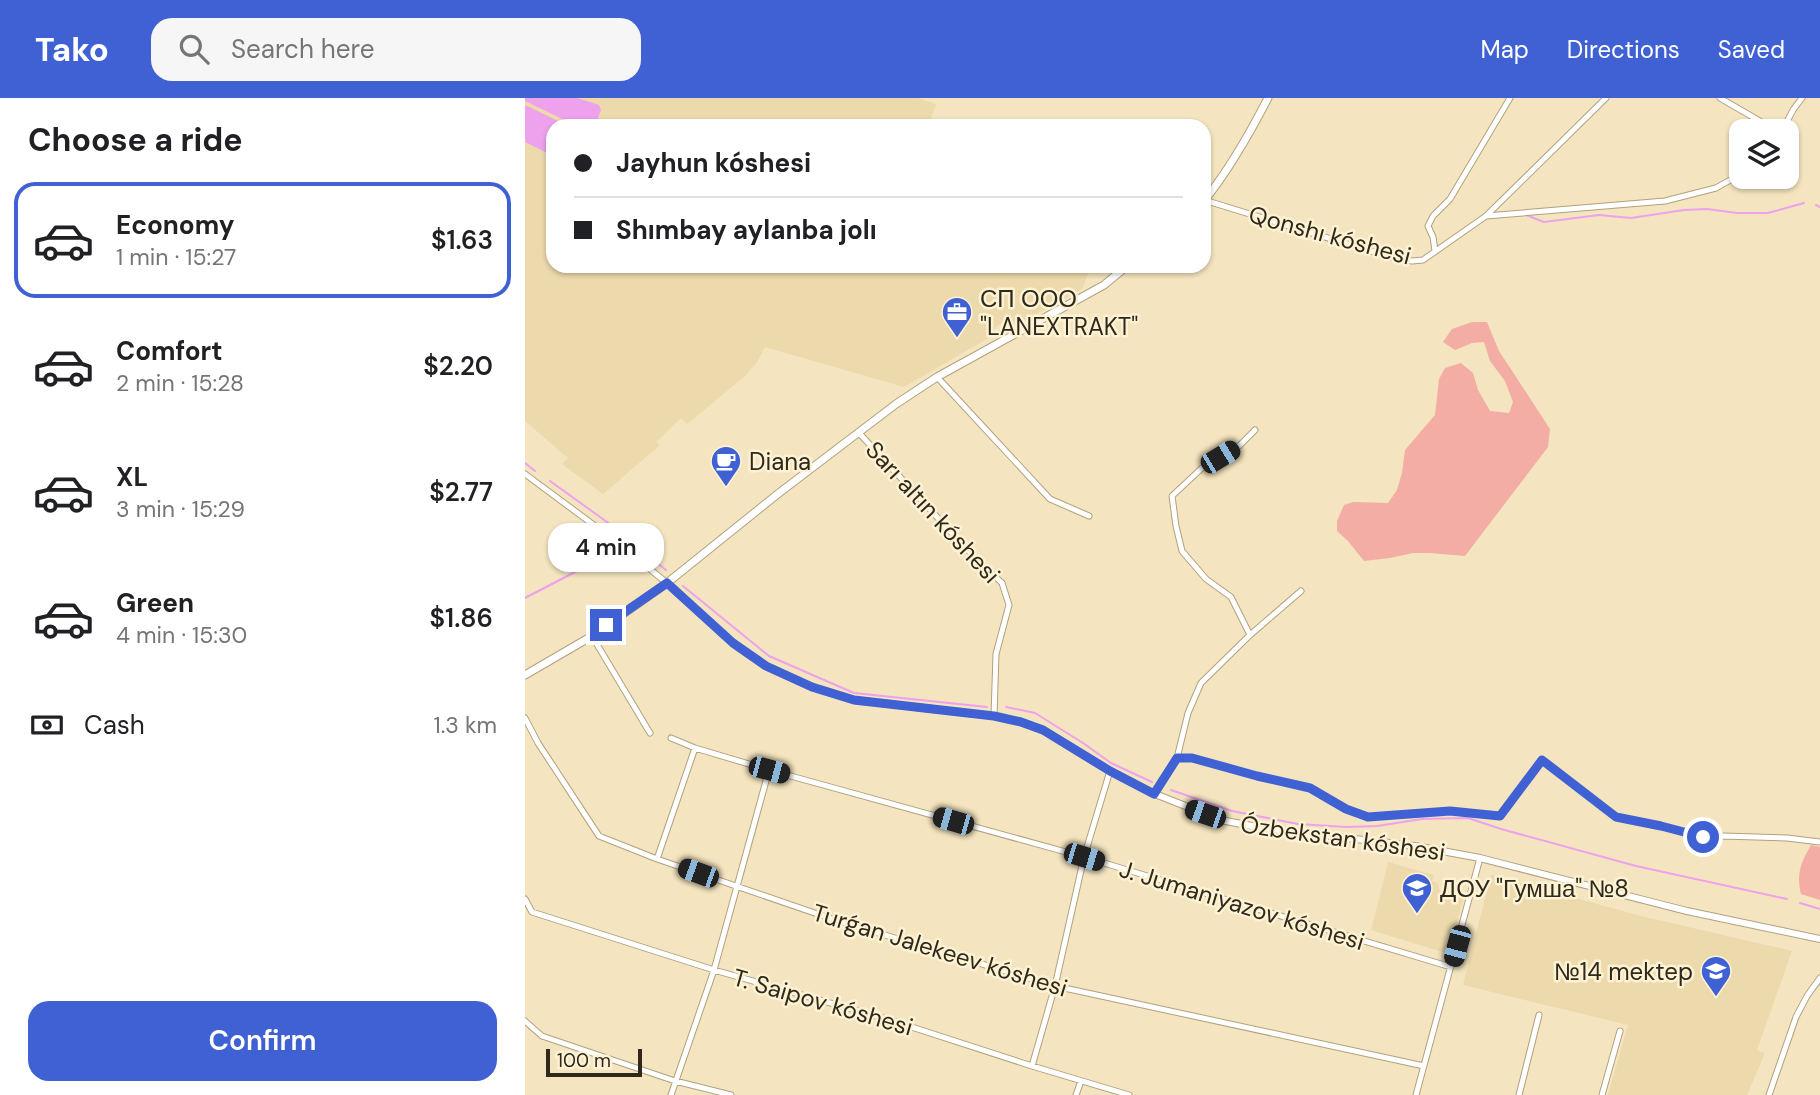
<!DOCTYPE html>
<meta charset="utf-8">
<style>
body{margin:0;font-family:"DM Sans",sans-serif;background:#f6f6f6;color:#202124;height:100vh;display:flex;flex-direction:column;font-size:26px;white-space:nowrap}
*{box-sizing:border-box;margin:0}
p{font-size:23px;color:#757577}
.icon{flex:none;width:38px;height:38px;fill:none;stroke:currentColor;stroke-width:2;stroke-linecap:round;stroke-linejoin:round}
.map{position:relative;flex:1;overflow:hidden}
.drawer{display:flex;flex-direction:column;background:#fff;width:525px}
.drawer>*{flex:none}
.top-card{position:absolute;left:21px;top:21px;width:665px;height:154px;border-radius:21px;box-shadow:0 2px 5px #0004;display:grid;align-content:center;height:154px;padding:0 28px;background:#fff}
.fabs{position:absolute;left:1204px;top:21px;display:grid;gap:14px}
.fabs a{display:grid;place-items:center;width:70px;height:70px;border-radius:14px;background:#fff;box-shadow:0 2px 5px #0004;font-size:35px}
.scale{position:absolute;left:21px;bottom:18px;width:96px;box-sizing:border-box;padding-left:7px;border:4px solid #2f291b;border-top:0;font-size:19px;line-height:24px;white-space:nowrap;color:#2f291b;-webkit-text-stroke:5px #fef2d4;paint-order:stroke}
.end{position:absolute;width:32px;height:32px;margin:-16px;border:9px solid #3f61d3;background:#fff;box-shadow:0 0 0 4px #fff}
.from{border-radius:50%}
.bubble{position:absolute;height:49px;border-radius:21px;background:#fff;box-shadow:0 2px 5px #0004;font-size:23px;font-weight:600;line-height:49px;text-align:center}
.car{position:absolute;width:21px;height:42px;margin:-21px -10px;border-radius:9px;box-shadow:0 0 5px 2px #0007;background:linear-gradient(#222 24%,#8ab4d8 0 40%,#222 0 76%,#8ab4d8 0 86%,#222 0)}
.top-card b{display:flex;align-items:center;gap:24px;height:66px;font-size:26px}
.top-card b+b{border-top:2px solid #e0e0e0}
.top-card i{width:18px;height:18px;background:#202124}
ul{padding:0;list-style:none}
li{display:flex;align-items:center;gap:21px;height:116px;margin:0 14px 10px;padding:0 14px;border:4px solid transparent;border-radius:21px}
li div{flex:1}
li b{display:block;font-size:26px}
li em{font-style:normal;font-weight:600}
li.on{border-color:#3f61d3}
li>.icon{width:63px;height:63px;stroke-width:1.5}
h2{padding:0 28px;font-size:32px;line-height:84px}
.pay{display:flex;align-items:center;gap:18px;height:77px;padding:0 28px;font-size:26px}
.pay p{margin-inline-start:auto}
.cta{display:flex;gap:14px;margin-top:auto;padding:14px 28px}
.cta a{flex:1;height:80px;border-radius:21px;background:#3f61d3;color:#fff;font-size:28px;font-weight:600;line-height:80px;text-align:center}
header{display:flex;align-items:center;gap:42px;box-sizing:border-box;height:98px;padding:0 35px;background:#3f61d3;color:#fff}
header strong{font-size:33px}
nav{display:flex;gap:38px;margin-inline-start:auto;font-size:24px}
.search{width:490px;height:63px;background:#f6f6f6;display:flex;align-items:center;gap:18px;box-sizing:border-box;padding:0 24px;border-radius:21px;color:#757577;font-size:26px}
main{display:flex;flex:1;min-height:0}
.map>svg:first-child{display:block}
.built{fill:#ecd9ac}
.green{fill:#f4ada4}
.water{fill:#eea1ec}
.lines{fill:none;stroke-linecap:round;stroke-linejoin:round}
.stream{stroke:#eea1ec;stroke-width:2}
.minor-casing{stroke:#b1a27f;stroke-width:7}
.tertiary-casing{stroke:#b1a27f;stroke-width:8}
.secondary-casing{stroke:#b1a27f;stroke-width:9}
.minor{stroke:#fff;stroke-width:5}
.tertiary{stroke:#fff;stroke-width:6}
.secondary{stroke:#fff;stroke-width:7}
.route{stroke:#3f61d3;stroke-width:9}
.labels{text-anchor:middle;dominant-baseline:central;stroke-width:5;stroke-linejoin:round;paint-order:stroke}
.street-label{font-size:24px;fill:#2f291b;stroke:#fef2d4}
.poi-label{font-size:24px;fill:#2f291b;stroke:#fef2d4;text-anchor:start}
</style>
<header>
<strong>Tako</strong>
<div class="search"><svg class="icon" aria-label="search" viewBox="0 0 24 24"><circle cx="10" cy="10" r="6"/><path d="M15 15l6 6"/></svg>Search here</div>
<nav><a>Map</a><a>Directions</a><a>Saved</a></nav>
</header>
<main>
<section class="drawer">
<h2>Choose a ride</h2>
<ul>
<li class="on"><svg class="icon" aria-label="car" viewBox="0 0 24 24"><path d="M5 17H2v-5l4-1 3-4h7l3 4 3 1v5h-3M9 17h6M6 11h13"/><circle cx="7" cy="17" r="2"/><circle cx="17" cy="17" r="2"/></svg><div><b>Economy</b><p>1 min · 15:27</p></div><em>$1.63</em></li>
<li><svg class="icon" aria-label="car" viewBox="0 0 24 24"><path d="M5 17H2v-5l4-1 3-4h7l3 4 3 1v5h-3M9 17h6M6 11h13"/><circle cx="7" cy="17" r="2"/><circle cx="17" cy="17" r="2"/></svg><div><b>Comfort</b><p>2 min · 15:28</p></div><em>$2.20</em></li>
<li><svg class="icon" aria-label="car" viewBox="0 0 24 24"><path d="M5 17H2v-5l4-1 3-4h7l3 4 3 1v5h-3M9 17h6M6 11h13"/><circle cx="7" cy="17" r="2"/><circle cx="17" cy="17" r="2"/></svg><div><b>XL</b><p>3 min · 15:29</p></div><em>$2.77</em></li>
<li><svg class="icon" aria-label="car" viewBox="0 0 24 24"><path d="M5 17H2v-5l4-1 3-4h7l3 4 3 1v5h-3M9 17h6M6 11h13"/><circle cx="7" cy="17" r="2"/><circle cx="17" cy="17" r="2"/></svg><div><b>Green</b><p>4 min · 15:30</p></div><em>$1.86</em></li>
</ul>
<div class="pay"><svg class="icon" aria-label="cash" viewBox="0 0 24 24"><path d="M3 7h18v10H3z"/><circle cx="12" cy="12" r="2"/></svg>Cash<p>1.3 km</p></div>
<div class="cta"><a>Confirm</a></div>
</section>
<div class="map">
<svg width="1295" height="997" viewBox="0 0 1295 997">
<rect width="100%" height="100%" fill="#f4e4bf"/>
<path class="built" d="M0 0H392L411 6 403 28H28V168H567L557 191 489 228 478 224 467 232V238L379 289 240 249 232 264 220 278 162 326 156 320 132 343 134 348 78 396 37 366 43 360 0 323Z
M863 764 909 777 907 783 912 785 916 795 938 801 924 856 846 832Z
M966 777 1116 818 1267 853 1232 952 1240 955 1222 997H1083L1103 927 938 887Z"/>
<path class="green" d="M947 224H962L974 253 1025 331 1023 349 940 458 905 455H888L865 460 839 463 823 443 812 433V423L819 407 828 404 863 405 872 392 877 375 880 352 910 317 914 281 920 270 936 265 948 275 953 292 965 313 984 315 988 304 980 283 965 263 959 244 947 245 930 252 918 244 927 231Z
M1286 747 1295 749V802L1276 796C1271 776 1276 764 1286 747Z"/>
<path class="water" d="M0 0H52L74 7 76 12 70 28H52L0 3Z
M0 7 43 28H28V58L0 44Z"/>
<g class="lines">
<path class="stream" d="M1291 107 1295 109
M1001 117 1019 124 1074 117 1106 120 1159 112 1182 111 1212 115H1243L1279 105
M0 365 10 373
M25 383 82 424 141 472
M158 488 244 558 329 595 462 609
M0 500 77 460
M481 609 510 615 558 645 586 665 627 684
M646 692 707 713 773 726 821 729 852 728 897 721 943 720 976 731 1111 768 1262 801
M1275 805 1295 811"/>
<g class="minor-casing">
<path id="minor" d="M1195 0 1240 26 1236 33
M1257 33 1268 12 1277 0
M679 102 865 159 887 163 898 162 961 118 1081 0
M961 118 1140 103 1191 90 1216 76
M910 153 908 139 903 128 908 118 925 101 985 0
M412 279 525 401 564 418
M334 335 452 462 477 485 484 507 471 556 469 618
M0 376 85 439 142 485
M725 537 706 499 681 481 657 453 651 428 647 398 677 370 714 348 730 332
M67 538 125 635
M0 620 13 645 74 738 132 761 313 823 530 888 899 968
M146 640 170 650 244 672 559 759 926 869
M652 660H667L732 678 785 690 821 711 843 719 925 713 975 718 1017 662 1091 719 1136 728 1178 739 1199 738 1262 740 1295 744
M630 696 652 660 663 615 676 585 725 537 776 493
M132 761 170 650
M0 801 7 814 189 872 365 922 507 968 604 997
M0 923 17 938 150 983 206 997
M507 968 530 888 559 759 585 673
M146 997 189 872 244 672
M551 997 556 983
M891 997 955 760
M994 997 1014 917
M1077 997 1095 933
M1244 997 1271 919 1282 898 1295 880"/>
</g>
<g class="tertiary-casing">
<path id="tertiary" d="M142 485 208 545 241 568 287 589 329 602 469 618 496 624 518 632 585 673 630 696 696 722 737 730 890 748 955 760 1162 813 1295 841"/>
</g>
<g class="secondary-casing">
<path id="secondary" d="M679 103C704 72 725 35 743 0
M0 577 67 538 142 485 254 395 371 306 412 279 579 187 602 168"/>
</g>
<use href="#minor" class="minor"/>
<use href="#tertiary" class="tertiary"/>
<use href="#secondary" class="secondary"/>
</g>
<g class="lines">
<path class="route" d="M81 527 142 485 208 545 241 568 287 589 329 602 469 618 496 624 518 632 585 673 629 696 652 660H667L732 678 785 690 821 711 843 719 925 713 975 718 1017 662 1091 719 1136 728 1178 739"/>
</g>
<defs>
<g id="office-pin" transform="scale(1.575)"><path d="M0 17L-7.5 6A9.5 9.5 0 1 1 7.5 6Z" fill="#3f61d3" stroke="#fef2d4"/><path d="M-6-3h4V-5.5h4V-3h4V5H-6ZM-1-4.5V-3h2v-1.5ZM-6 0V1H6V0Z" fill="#fff"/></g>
<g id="cafe-pin" transform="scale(1.575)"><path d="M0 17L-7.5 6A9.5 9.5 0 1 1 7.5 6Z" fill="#3f61d3" stroke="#fef2d4"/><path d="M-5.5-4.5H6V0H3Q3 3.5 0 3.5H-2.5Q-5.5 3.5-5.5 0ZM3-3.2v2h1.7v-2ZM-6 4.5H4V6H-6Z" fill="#fff"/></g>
<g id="school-pin" transform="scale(1.575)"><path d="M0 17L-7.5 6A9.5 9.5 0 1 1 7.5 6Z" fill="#3f61d3" stroke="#fef2d4"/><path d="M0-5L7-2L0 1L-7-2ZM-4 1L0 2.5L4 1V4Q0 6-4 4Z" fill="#fff"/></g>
</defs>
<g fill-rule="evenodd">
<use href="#office-pin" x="432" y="214"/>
<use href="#cafe-pin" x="201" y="363"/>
<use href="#school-pin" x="892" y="790"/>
<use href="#school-pin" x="1191" y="873"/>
</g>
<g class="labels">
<g class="street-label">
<text transform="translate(805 137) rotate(15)">Qonshı kóshesi</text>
<text transform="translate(408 414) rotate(47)">Sarı altın kóshesi</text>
<text transform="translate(818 740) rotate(8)">Ózbekstan kóshesi</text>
<text transform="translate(717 807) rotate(17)">J. Jumaniyazov kóshesi</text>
<text transform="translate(415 852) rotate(17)">Turǵan Jalekeev kóshesi</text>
<text transform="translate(298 904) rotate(16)">T. Saipov kóshesi</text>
</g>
<g class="poi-label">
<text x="455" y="200">СП ООО<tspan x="455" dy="28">"LANEXTRAKT"</tspan></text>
<text x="224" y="363">Diana</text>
<text x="915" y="790">ДОУ "Гумша" №8</text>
<text x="1168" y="873" text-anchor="end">№14 mektep</text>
</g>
</g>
</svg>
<div class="fabs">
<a><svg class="icon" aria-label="layers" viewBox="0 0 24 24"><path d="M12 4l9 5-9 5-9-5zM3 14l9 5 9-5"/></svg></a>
</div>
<div class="scale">100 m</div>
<i class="end from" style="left:1178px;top:739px"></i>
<i class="end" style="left:81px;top:527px"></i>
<div class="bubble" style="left:23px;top:425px;width:116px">4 min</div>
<i class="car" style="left:695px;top:359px;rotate:59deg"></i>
<i class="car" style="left:244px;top:672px;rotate:105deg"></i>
<i class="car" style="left:680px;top:716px;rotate:289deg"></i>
<i class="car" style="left:428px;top:723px;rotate:286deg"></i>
<i class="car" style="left:559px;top:759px;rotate:107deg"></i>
<i class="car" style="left:173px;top:775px;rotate:290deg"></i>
<i class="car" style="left:932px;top:848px;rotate:195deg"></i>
<div class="top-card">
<b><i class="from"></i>Jayhun kóshesi</b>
<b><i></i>Shımbay aylanba jolı</b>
</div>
</div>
</main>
